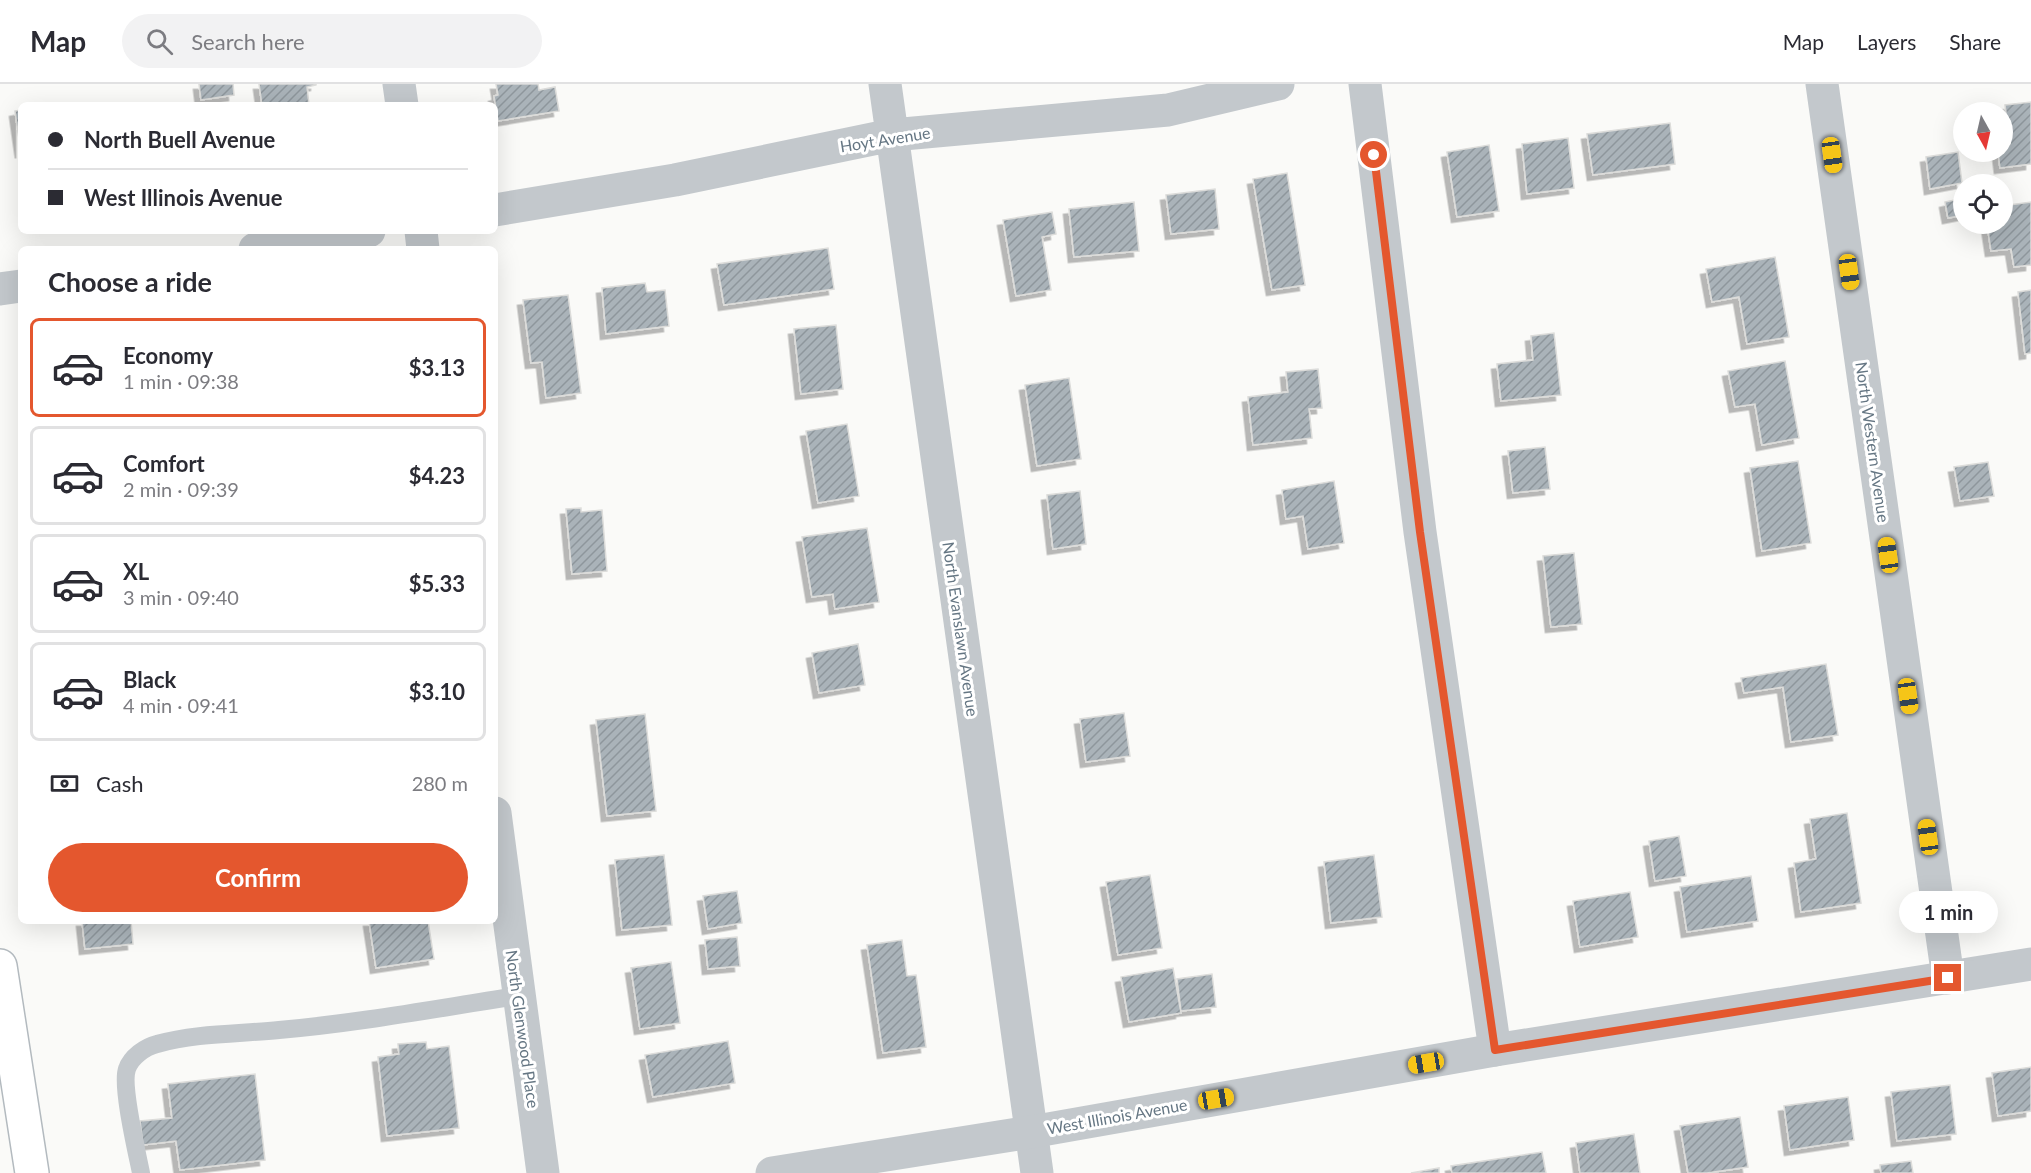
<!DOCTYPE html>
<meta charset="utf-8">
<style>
body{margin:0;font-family:Lato,sans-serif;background:#f2f2f3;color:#2b2b33;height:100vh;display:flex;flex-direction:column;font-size:22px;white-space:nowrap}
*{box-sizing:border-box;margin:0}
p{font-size:20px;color:#7c7c81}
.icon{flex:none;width:33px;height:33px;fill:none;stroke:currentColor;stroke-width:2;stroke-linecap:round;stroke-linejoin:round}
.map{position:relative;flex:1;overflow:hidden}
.side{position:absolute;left:18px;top:162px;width:480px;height:678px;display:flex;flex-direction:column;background:#fff;border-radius:9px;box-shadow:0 6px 24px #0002}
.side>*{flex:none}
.guide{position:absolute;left:18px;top:18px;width:480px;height:132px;border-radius:9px;box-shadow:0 6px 24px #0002;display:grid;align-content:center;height:132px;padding:0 30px;background:#fff}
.needle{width:39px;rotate:172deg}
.fabs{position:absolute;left:1953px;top:18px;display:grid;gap:12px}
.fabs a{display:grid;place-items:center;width:60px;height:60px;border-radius:50%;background:#fff;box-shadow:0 6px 24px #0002;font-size:30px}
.end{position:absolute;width:27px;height:27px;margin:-14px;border:8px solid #e4572e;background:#fff;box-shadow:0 0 0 3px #fff}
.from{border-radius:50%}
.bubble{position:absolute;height:42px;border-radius:21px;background:#fff;box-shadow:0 6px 24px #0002;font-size:20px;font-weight:700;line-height:42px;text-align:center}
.car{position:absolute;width:18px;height:36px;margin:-18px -9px;border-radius:8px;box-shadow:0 0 4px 2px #0007;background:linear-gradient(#f5c518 24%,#345 0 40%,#f5c518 0 76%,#345 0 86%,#f5c518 0)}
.guide b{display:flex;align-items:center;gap:21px;height:57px;font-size:22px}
.guide b+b{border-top:2px solid #e1e1e2}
.guide i{width:15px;height:15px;background:#2b2b33}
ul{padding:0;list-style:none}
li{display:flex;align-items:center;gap:18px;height:99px;margin:0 12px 9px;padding:0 18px;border:3px solid #e1e1e2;border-radius:9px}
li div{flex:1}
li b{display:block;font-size:22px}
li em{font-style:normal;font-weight:700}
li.selected{border-color:#e4572e}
li>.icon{width:54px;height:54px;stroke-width:1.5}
h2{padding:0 30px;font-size:27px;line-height:72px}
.pay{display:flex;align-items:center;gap:15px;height:66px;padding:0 30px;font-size:22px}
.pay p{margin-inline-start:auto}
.cta{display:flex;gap:12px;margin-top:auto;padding:12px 30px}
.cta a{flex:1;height:69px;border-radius:36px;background:#e4572e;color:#fff;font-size:24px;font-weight:700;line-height:69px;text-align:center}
header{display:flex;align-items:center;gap:36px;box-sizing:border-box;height:84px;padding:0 30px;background:#fff;border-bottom:2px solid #e1e1e2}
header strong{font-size:28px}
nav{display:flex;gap:33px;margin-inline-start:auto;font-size:21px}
.search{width:420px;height:54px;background:#f2f2f3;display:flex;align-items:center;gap:15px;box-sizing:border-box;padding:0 21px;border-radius:33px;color:#7c7c81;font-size:22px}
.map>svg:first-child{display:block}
.building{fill:url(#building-hatch);stroke:#dcdcda;stroke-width:1.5;filter:url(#shadow)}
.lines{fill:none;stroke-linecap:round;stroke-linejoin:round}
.secondary-casing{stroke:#b3babf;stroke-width:36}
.service{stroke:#c3c8cc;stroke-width:18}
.minor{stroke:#c3c8cc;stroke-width:33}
.tertiary{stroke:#c3c8cc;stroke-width:33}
.secondary{stroke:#fff;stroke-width:33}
.route{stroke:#e4572e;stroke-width:8}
.labels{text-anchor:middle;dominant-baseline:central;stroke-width:6;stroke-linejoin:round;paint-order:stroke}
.street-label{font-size:16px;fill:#657683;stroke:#fff}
</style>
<header>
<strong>Map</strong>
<div class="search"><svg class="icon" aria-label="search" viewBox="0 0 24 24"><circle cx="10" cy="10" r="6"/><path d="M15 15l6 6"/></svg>Search here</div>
<nav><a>Map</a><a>Layers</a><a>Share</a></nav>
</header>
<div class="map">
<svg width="2031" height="1089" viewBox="0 0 2031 1089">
<defs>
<pattern id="building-hatch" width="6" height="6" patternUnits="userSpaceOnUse" patternTransform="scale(1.5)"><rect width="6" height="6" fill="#aab3b9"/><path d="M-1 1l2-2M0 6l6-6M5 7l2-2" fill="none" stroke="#8e969c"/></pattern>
<filter id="shadow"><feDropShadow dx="-5.5" dy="5.5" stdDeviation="0" flood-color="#0004"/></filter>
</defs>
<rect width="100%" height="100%" fill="#fafaf8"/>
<path class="building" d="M199 0H233L234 11 201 16Z
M259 0H316V1L307 3 309 21H262Z
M496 0H538L539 6 555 3 559 27 498 37 494 12 498 11Z
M2031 18V80L2000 84 1998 68H2002V62L2010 60 2005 21Z
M21 26V69L15 27Z
M1670 39 1675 80 1593 91 1587 50Z
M1568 54 1574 104 1527 110 1522 60Z
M1489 61 1499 127 1457 133 1447 68Z
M1958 68 1962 99 1930 105 1926 73Z
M1287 89 1305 201 1272 206 1253 95Z
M1215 105 1219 145 1171 150 1166 111Z
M1964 114V131L1948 134 1945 118Z
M1134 118 1139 167 1074 173 1069 125Z
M2031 118V181L2014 183 2011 165 1991 167 1987 140H2002V122Z
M1052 128 1056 150 1042 153 1051 206 1016 212 1003 136Z
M828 164 834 205 724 221 717 180Z
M1775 173 1789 253 1747 260 1739 213 1712 218 1706 185Z
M645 199 647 208 665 206 669 242 606 250 602 204Z
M2031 206V269L2025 270 2018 208Z
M568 211 581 309 546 314 542 278 531 279 523 216Z
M836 241 843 305 801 310 794 245Z
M1554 249 1561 311 1501 317 1497 280 1533 276 1531 252Z
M1785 277 1799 354 1762 361 1755 320 1735 323 1728 287Z
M1318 285 1322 324 1309 325 1312 354 1253 361 1248 313 1288 308 1286 288Z
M1069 294 1081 375 1037 382 1025 301Z
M847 340 859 412 818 419 806 347Z
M1545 363 1550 405 1513 409 1508 367Z
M1798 377 1811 459 1762 467 1750 384Z
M1988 378 1994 412 1960 417 1954 383Z
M1334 397 1344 459 1308 465 1303 432 1286 435 1282 406Z
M1080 407 1086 460 1053 465 1047 411Z
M581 424V428L602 426 607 487 572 490 566 425Z
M867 444 879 518 835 525 833 510 812 513 802 453Z
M1574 469 1582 540 1551 543 1543 472Z
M858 560 865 601 819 609 812 569Z
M1826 580 1838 651 1791 658 1783 603 1744 609 1741 594Z
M1124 629 1130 672 1086 678 1080 635Z
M645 630 656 727 607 732 596 636Z
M1847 729 1861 819 1801 828 1794 779 1816 775 1810 735Z
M1679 752 1686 792 1655 797 1649 757Z
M664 771 672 841 622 846 615 776Z
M1374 771 1382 833 1331 839 1324 778Z
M1150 791 1162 864 1118 871 1106 798Z
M1751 792 1758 837 1687 848 1680 803Z
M737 807 742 839 708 845 703 812Z
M1630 808 1638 853 1580 863 1573 817Z
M82 837H131L133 860 85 865Z
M369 837H428L434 875 376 884Z
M737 853 740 882 708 885 705 856Z
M902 856 907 892 916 891 926 963 883 969 867 861Z
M671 878 680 939 640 945 631 884Z
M1173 884 1181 929 1129 938 1121 893Z
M1212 890 1216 923 1181 927 1177 895Z
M728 957 735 999 653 1013 645 971Z
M426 958 427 965 449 962 459 1044 387 1052 378 973 399 970 398 960Z
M2031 983V1027L1998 1032 1992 989Z
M255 990 265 1076 180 1086 176 1057 143 1061 140 1037 172 1034 168 1000Z
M1950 1001 1956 1050 1897 1057 1891 1008Z
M1848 1013 1854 1056 1790 1066 1784 1022Z
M1740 1033 1748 1083 1707 1089H1688L1680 1042Z
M1634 1050 1640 1089H1580L1576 1059Z
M1542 1068 1546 1089H1452L1451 1082Z
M1911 1077 1913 1089H1881L1880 1081Z
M1439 1084V1089H1411Z"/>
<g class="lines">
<g class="secondary-casing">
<path id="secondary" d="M0 882 32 1089"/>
</g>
<path class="service" d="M141 1089C137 1069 121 1001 127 985 131 973 145 963 157 960 196 949 239 950 279 946 359 939 439 924 518 912"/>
<path class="minor" d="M399 0 402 21
M885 0 1037 1089
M1365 0 1420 448 1495 966
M1822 0 1948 894
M495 126 675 96 892 51 1168 26 1278 0
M421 147 423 165
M255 165 369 147
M0 205 21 202
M495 729 543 1089"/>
<path class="tertiary" d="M772 1089 1031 1048 1495 966 2031 880"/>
<use href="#secondary" class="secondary"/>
</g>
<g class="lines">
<path class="route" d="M1374 71 1420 448 1495 966 1948 894"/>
</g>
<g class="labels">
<g class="street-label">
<text transform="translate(885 55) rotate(-9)">Hoyt Avenue</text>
<text transform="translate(1873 358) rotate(82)">North Western Avenue</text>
<text transform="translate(961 545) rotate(82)">North Evanslawn Avenue</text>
<text transform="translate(523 945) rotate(82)">North Glenwood Place</text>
<text transform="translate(1117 1032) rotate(-10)">West Illinois Avenue</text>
</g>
</g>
</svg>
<div class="fabs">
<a><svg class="needle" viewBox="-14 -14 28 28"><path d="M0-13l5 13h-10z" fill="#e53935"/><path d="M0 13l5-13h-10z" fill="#7c7c81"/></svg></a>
<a><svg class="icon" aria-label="locate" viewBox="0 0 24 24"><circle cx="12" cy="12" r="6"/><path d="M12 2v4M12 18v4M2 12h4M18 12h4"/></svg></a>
</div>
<i class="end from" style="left:1374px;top:71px"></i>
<i class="end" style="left:1948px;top:894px"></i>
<div class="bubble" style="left:1899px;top:807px;width:99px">1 min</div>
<i class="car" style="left:1832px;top:71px;rotate:172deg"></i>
<i class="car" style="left:1849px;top:188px;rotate:172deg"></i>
<i class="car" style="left:1888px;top:471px;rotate:352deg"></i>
<i class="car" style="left:1908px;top:612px;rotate:172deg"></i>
<i class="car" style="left:1928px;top:753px;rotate:352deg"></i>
<i class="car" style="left:1426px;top:979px;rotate:260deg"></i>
<i class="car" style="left:1216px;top:1015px;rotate:80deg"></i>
<div class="guide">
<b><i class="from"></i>North Buell Avenue</b>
<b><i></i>West Illinois Avenue</b>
</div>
<section class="side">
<h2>Choose a ride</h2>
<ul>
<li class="selected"><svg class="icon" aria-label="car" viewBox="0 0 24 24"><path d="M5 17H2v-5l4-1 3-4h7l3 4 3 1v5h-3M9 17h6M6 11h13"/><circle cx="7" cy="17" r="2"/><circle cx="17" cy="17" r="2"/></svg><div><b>Economy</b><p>1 min · 09:38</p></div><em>$3.13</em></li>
<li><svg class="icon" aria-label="car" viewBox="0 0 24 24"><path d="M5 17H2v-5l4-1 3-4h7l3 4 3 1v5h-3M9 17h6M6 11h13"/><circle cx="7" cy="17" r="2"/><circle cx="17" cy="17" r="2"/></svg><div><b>Comfort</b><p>2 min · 09:39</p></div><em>$4.23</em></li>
<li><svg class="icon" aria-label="car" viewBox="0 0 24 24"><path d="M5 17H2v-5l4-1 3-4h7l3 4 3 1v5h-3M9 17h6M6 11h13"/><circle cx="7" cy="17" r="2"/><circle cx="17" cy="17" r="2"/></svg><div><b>XL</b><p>3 min · 09:40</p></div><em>$5.33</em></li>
<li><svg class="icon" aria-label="car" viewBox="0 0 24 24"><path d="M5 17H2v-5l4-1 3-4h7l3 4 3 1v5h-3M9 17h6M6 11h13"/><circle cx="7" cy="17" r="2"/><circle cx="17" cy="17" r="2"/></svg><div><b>Black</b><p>4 min · 09:41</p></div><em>$3.10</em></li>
</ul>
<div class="pay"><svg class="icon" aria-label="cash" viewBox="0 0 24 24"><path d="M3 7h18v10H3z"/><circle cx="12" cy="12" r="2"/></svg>Cash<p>280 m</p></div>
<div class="cta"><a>Confirm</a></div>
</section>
</div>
